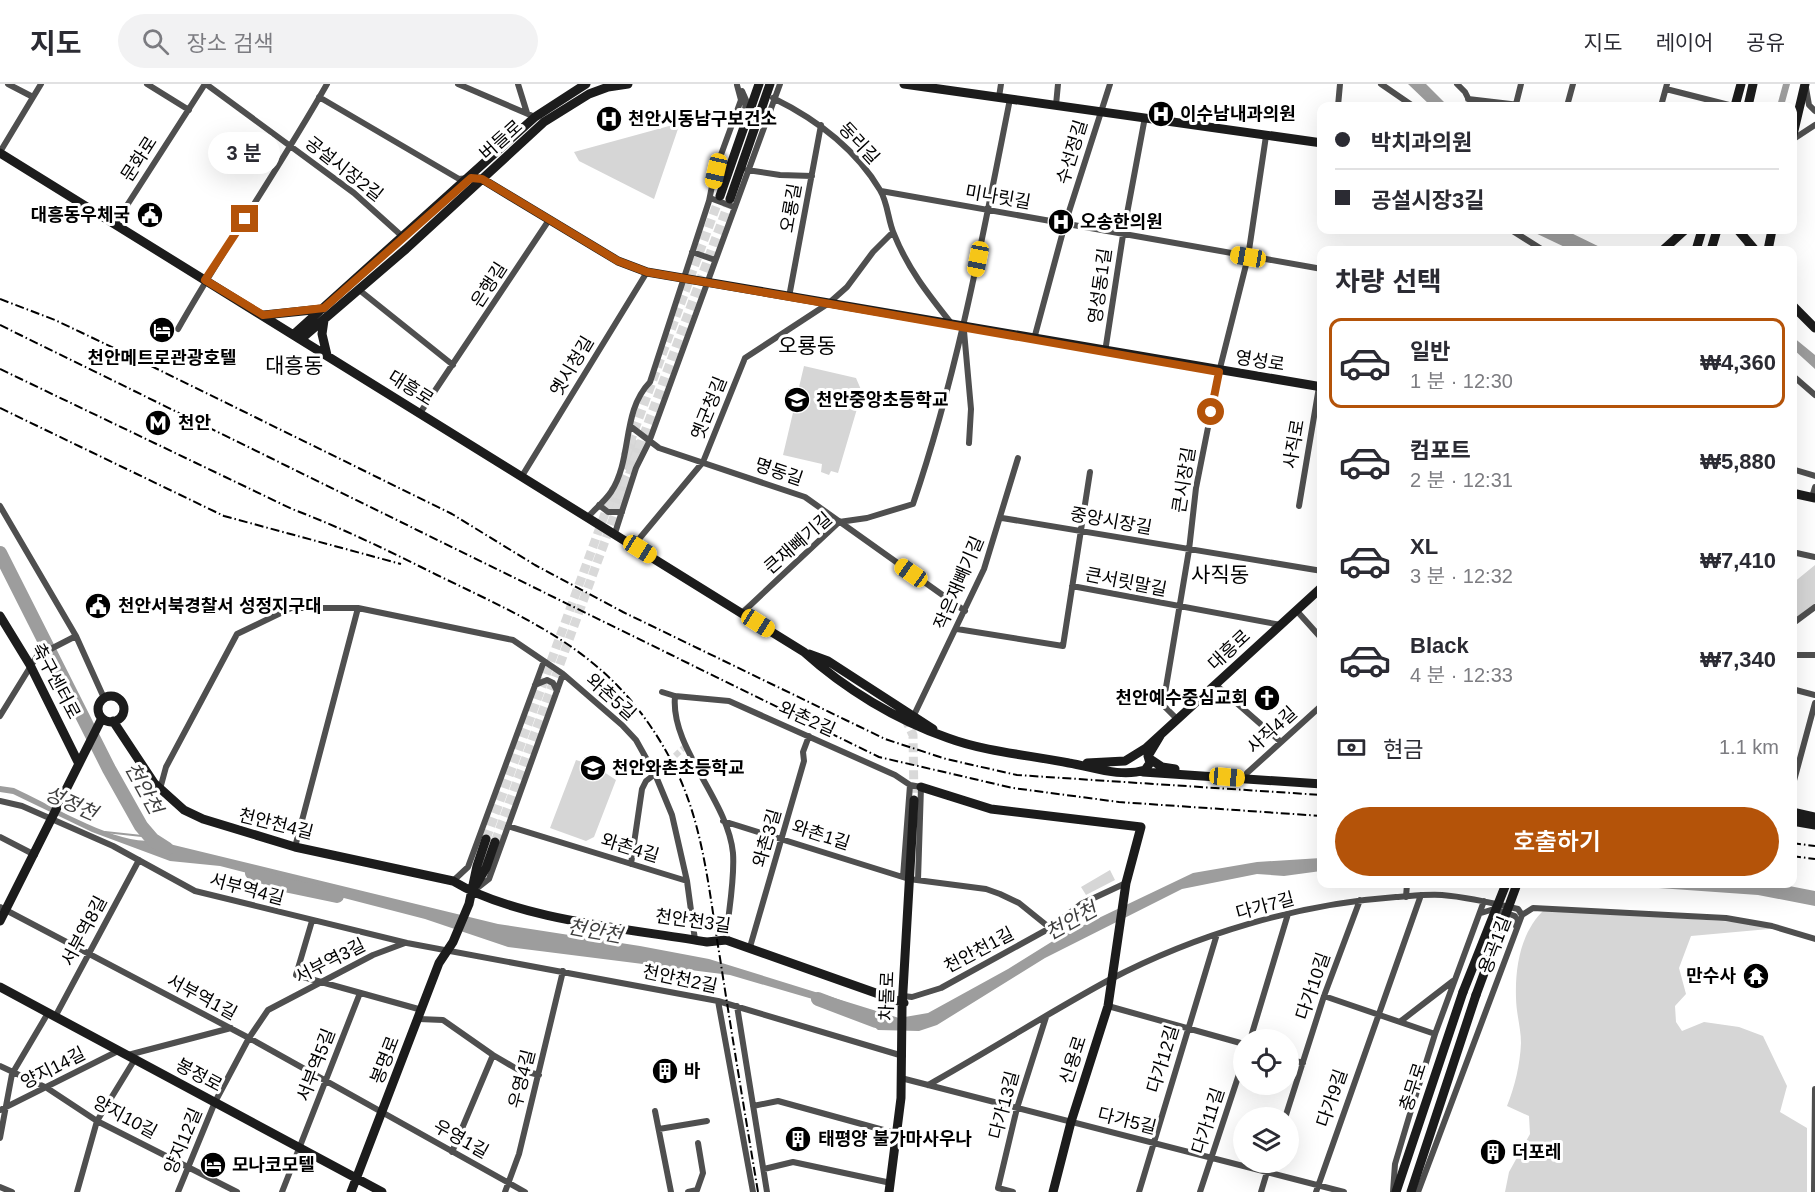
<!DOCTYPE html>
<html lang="ko">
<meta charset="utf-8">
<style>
body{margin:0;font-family:Helvetica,"Noto Sans KR",sans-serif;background:#f2f2f3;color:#2b2b33;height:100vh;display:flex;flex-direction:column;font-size:22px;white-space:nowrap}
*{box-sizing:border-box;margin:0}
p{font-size:20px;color:#7c7c81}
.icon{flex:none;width:33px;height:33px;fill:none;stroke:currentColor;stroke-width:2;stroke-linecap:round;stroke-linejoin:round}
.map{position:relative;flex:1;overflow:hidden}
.panel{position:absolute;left:1317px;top:162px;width:480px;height:642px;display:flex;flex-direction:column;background:#fff;border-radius:12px;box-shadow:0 6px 24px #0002}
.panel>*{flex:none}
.top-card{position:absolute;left:1317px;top:18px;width:480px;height:132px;border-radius:12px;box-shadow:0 6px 24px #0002;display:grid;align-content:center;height:132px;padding:0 18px;background:#fff}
.fabs{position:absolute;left:1233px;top:945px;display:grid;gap:12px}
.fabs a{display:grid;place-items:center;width:66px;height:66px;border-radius:50%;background:#fff;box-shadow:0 6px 24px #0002;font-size:30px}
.end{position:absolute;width:27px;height:27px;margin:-14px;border:8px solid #b45309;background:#fff;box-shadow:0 0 0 3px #fff}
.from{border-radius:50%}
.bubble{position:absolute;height:42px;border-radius:21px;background:#fff;box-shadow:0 6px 24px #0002;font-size:20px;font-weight:600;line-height:42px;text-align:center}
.car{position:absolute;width:18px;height:36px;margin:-18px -9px;border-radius:8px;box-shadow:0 0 4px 2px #0007;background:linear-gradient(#f5c518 24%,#345 0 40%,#f5c518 0 76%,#345 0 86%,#f5c518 0)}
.top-card b{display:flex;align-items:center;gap:21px;height:57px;font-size:22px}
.top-card b+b{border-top:2px solid #e1e1e2}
.top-card i{width:15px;height:15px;background:#2b2b33}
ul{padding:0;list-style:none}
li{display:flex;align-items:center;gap:18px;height:90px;margin:0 12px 9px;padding:0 6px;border:3px solid transparent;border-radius:12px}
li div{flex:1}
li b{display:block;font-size:22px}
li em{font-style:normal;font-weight:600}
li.current{border-color:#b45309}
li>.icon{width:54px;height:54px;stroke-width:1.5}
h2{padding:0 18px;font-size:27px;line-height:72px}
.pay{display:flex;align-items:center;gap:15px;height:66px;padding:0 18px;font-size:22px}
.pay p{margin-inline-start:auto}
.button{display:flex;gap:12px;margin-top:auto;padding:12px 18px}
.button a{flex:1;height:69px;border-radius:36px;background:#b45309;color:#fff;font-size:24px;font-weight:600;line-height:69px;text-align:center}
header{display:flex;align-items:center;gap:36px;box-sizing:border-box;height:84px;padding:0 30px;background:#fff;border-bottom:2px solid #e1e1e2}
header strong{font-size:28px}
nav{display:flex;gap:33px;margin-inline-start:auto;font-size:21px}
.search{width:420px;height:54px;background:#f2f2f3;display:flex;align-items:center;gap:15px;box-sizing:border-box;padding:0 21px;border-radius:33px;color:#7c7c81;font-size:22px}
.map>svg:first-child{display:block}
.green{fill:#d6d6d6}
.water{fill:#9d9d9d}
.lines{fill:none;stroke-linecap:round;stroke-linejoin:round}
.stream{stroke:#9d9d9d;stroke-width:2}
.river{stroke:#9d9d9d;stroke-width:14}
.street-tunnel{stroke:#d9d9d9;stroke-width:6;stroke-dasharray:6 3;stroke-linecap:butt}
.secondary-tunnel{stroke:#d9d9d9;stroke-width:9;stroke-dasharray:9 4.5;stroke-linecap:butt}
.street{stroke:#4f4f4f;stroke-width:6}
.secondary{stroke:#1c1c1c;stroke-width:9}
.rail{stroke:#000;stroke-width:2;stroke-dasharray:9 3 1.5 3;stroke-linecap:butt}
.secondary-bridge{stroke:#1c1c1c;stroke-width:9}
.route{stroke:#b45309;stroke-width:8}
.labels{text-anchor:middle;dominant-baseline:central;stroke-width:6;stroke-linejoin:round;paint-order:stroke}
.poi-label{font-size:18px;font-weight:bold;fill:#000;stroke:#fff;text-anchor:start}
.street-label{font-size:18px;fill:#000;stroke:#fff}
.water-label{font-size:20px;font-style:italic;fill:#3e3e3e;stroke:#fff}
.quarter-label{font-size:21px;fill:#000;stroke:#fff}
</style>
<header>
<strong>지도</strong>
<div class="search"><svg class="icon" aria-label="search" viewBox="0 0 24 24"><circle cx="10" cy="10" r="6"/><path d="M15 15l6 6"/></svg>장소 검색</div>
<nav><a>지도</a><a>레이어</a><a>공유</a></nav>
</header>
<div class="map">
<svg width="1815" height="1108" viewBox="0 0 1815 1108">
<rect width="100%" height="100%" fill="#fff"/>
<path class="green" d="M680 39 654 115 579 77 574 68Z
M804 282 856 294 862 308 838 389 831 387 829 391 821 388 822 380 783 371Z
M631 351 644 363 634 385 629 383 628 387 622 384Z
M620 389 631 394 622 425 609 427 602 420 615 408Z
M1815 481V519L1793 536V499Z
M576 676 595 682 616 696 594 753 586 757 550 744Z
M1110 786 1115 796 1086 811 1081 803Z
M1545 825 1766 840 1769 845 1691 852 1679 884 1686 910 1675 922 1676 938 1682 947 1704 938 1739 943 1763 952 1787 1002 1780 1028 1807 1044V1108H1505L1509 1088 1530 1050 1529 1032 1507 1022C1515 1002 1520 981 1521 959 1521 944 1516 929 1516 913 1515 882 1521 847 1545 825Z"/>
<path class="water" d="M1408 0H1426L1448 22H1431Z
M1783 0H1790L1784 22H1777Z
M1529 146H1565L1606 166H1571Z
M1793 253 1815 271V285L1793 265Z
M0 702 14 704C47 719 120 763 153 756L498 840 640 862 709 875 899 934 928 929 1008 885 1061 852 1193 789 1257 778 1321 774V787L1284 792 1257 790 1182 805 1045 874 937 941 919 947 878 946 857 928 730 891 508 863 425 835 220 782 170 777 92 748 13 710 0 708Z
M1602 800H1779L1815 807V822L1758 811Z"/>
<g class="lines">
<path class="stream" d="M1744 166 1746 160
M105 748 142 752 152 758"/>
<path class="river" d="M0 469 109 685 141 742 153 756 167 765
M252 789 289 802 337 812
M818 915 876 937"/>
<path class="street-tunnel" d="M655 690 687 661"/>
<path class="secondary-tunnel" d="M625 372 720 112
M905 634 913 651 914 716
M486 755 614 405
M495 758 730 115"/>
<path class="street" d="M8 0 33 13
M147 0 189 26
M206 0 354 109 403 153
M458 0 535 33
M518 0 527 29
M1381 0 1413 22
M1457 0 1465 8 1472 22
M1806 4 1809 21 1815 27
M1666 5 1733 22
M742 7 746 16 744 35
M319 13 459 95 468 94
M999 13 1001 0
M773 14C816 35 855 64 880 106 888 119 888 137 894 150 908 185 928 210 951 239
M1468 15 1528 22
M1516 20 1521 0
M1056 21 1058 0
M1338 22 1340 0
M1567 22 1573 0
M1661 22 1667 0
M1792 56 1815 41
M0 68 41 0
M747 86 780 91 812 92
M881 107 1322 185
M710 114 734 123
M115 140 205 0
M1511 146 1543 166
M692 168 715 176
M358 205 453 281
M789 213 821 41
M178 245C225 162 280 83 327 0
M964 247 971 325 969 359
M1034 255 1065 140 1110 0
M1105 268 1123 151 1145 33
M1792 291 1815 311
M420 329 549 136
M630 342 659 364 805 413 965 527
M1792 385 1815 392
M522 392 647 188
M1812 413 1815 403
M599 421 608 428H622
M0 422 76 552 104 614
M1299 422 1319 303
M588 433C595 425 605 417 611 408 633 374 621 328 650 298L709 117 715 87 741 16 737 1
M1002 434 1322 487
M615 449 636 384 649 358 780 0
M634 461 703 378 745 274 829 219 847 203 873 168 893 148
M1792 468 1815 473
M1072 502 1281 541
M1296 526 1322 555
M742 529 839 438 867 434 913 420C958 288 983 151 1010 15
M1792 540 1815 523
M957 545 1063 562 1090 388
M1792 571H1815
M535 601 547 596 553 599 557 607
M1216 601 1281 658
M1792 605 1815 611
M662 608 675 612 729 617 895 691 910 701 921 703 918 796
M675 612C670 664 728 716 733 769 735 797 728 829 726 856
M914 631 984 485 1018 374
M0 632 37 572 76 552
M1177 635 1163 621 1189 466 1196 404 1219 288 1248 173 1266 52
M655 690 672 731 687 797
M1246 694 1247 689 1322 621
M1792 704 1815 619
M160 705 166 683 237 550 291 524H358
M0 717 22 722 113 762 195 807 407 859 718 917 903 972
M723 737 909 795 986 805 1000 810 1019 819 1050 844
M508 742 687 797 695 856
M0 753 35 771
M295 763 358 524 513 556 563 590 622 641 636 656 655 690 646 697 642 705 631 780
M903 793 910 701
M453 797 468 783 544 577
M475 806 489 795 563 590
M1406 813 1407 800
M0 823 249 954 525 1108
M1481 829 1494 825 1515 832 1516 842
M312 837 296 891 422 926
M750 863 804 677 803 668 809 652
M903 912 912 913 941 904 1050 844 1081 820 1126 799
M1324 912 1435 950
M718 917 753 1108
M737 922 767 1108
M1108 922 1244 960
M55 933 139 776
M419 935 443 936 493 971 517 985 539 991
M1401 937 1453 897
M1250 956 1288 830
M128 971 231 944
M1288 975 1303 979
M0 982 47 1004 97 1037 237 1108
M901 994 1344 1108
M928 1001C989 967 1048 929 1109 896 1197 850 1298 820 1396 813 1411 812 1427 810 1442 811 1468 813 1493 819 1518 825L1522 831
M753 1022 778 1017 898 1050
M0 1026 118 967
M655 1027 671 1108
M1285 1034 1324 912 1360 816
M659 1045 707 1037
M0 1054 12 990 48 929
M452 1068 493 971
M764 1085 793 1078 891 1099
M0 1103 12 1108
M77 1108 97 1037 135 975
M178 1108 215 1018 249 954 268 926 373 871 405 859
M282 1108 360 909
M505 1108 519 1070 563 887
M688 1108 697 1106 703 1089 698 1059
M1013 1108 998 1104 1017 1024 1046 933
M1139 1108 1217 850
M1200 1108 1244 975
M1261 1108 1270 1078
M1316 1108 1421 811
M1393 1108 1395 1080 1409 1033 1435 950 1484 817
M1418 1108 1522 831 1533 824 1726 834 1772 842 1815 855
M1814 1108 1815 1005"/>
<path class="secondary" d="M904 0 1322 59
M1735 22 1741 0
M1748 22 1753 0
M1792 55 1805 0
M0 69 804 568C845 605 896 636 948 654 986 668 1029 671 1069 679 1093 683 1121 694 1145 686L1150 679 1148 672 1160 652
M471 94 482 95 618 177 647 188 1322 303
M720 112 759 0
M730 115 770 0
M1738 146 1755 166
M1663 166 1685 146
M1696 166 1702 146
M1711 166 1717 146
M1768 166 1772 146
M1792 221 1815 244
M264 231 322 225
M324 236 322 250 327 271
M294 250 535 33 586 0
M301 255 406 165 544 38 589 10 608 3 628 0
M1792 409 1815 414
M0 532 30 581 79 680
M809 570 828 577 933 645
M98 625a13 13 0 1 1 26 0a13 13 0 1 1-26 0Z
M113 637 154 699 184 726 203 735 295 763 453 797C517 836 632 845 707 858L726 856 904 919
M1150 675 1162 683 1175 685
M1087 679 1125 677 1146 664 1322 503
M1143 688 1322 700
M921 703 991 725 1141 743 1126 799 1108 922 1071 1038 1053 1108
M1792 728 1815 733
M1792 737 1815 741
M476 801 486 784 495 758
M0 837 102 634
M0 903 382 1108
M351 1108 439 879 453 858 469 820 477 782 486 755
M889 1108 901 1014 902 924 914 716
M1396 1108 1463 908
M1411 1108 1476 911"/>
<path class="rail" d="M0 215 55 236 139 276 452 430 535 481 623 528 885 655 946 675 1017 691 1322 711
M0 241 879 673 1013 704 1119 718 1322 732
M0 285 292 425C342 444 389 467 437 491 540 541 617 572 673 680 704 740 709 809 720 874 732 952 745 1030 758 1108
M0 324 224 432 401 480
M1792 759 1815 762
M1792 772 1815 775"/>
<path class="secondary-bridge" d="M1463 908 1506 800
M1476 911 1517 800"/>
</g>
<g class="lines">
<path class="route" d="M245 135 205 196 263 231 324 224 471 94 482 95 618 177 647 188 1219 288 1211 328"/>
</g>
<defs>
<g id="hospital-disc" transform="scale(1.35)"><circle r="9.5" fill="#000" stroke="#fff"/><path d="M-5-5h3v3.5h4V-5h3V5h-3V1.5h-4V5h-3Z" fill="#fff"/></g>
<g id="civic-disc" transform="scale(1.35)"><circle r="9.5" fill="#000" stroke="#fff"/><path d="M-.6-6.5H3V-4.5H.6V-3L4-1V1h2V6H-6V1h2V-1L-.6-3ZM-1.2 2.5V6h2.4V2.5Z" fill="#fff"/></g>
<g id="hotel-disc" transform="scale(1.35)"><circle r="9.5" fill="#000" stroke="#fff"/><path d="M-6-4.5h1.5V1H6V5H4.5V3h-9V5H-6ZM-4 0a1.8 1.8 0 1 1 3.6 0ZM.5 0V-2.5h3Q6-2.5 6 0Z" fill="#fff"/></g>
<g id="school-disc" transform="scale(1.35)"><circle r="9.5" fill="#000" stroke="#fff"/><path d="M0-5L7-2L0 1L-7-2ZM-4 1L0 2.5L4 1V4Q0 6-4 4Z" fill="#fff"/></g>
<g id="metro-disc" transform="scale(1.35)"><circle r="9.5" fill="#000" stroke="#fff"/><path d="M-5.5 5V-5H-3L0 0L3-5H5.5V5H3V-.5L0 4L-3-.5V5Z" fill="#fff"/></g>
<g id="church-disc" transform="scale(1.35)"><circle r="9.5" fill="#000" stroke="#fff"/><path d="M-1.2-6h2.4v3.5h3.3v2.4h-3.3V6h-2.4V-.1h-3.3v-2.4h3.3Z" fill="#fff"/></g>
<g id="temple-disc" transform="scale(1.35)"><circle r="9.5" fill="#000" stroke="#fff"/><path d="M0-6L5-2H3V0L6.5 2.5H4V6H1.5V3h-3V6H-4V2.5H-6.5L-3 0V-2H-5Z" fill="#fff"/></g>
<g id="building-disc" transform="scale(1.35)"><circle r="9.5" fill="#000" stroke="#fff"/><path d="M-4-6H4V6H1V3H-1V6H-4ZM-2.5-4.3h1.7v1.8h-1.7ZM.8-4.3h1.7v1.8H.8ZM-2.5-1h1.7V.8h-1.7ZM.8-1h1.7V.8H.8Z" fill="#fff"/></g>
</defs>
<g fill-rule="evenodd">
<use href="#hospital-disc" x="1161" y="30"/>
<use href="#hospital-disc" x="609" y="35"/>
<use href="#civic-disc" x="150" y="131"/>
<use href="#hospital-disc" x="1061" y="138"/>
<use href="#hotel-disc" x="162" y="246"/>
<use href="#school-disc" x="797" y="316"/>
<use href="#metro-disc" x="158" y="339"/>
<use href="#civic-disc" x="98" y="522"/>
<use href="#church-disc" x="1267" y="614"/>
<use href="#school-disc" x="593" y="684"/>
<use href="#temple-disc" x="1756" y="892"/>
<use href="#building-disc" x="665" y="987"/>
<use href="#building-disc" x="798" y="1055"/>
<use href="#building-disc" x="1493" y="1068"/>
<use href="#hotel-disc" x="213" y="1081"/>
</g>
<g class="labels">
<g class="poi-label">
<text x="1180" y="30">이수남내과의원</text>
<text x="628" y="35">천안시동남구보건소</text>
<text x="130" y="131" text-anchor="end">대흥동우체국</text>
<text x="1080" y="138">오송한의원</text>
<text x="162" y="274" text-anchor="middle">천안메트로관광호텔</text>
<text x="816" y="316">천안중앙초등학교</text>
<text x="178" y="339">천안</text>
<text x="118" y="522">천안서북경찰서 성정지구대</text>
<text x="1248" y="614" text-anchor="end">천안예수중심교회</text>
<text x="612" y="684">천안와촌초등학교</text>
<text x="1736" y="892" text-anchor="end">만수사</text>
<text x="684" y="987">바</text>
<text x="818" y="1055">태평양 불가마사우나</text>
<text x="1512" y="1068">더포레</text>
<text x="232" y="1081">모나코모텔</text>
</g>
<g class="street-label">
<text transform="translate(501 56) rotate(-42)">버들로</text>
<text transform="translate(859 59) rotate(47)">동리길</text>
<text transform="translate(1072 68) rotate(-73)">수선정길</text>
<text transform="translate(139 75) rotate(-57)">문화로</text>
<text transform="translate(344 85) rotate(38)">공설시장2길</text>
<text transform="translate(998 113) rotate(10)">미나릿길</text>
<text transform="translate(791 124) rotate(-80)">오룡길</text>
<text transform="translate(489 201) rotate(-57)">은행길</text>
<text transform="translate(1100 202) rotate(-82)">영성동1길</text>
<text transform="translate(1260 277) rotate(9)">영성로</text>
<text transform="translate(572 282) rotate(-59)">옛시청길</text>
<text transform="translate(411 304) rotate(32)">대흥로</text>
<text transform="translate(709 324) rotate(-68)">옛군청길</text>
<text transform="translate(1294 360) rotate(-80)">사직로</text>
<text transform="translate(779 388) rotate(19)">명동길</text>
<text transform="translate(1184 396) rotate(-81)">큰시장길</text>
<text transform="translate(1111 437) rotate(10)">중앙시장길</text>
<text transform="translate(798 459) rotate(-41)">큰재빼기길</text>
<text transform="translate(1126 498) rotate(11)">큰서릿말길</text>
<text transform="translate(959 499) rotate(-67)">작은재빼기길</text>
<text transform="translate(1229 566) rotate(-43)">대흥로</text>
<text transform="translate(56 597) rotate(62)">축구센터로</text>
<text transform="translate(611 613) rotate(42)">와촌5길</text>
<text transform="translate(807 635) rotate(24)">와촌2길</text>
<text transform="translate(1272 646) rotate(-42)">사직4길</text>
<text transform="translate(276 740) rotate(14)">천안천4길</text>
<text transform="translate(821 751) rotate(18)">와촌1길</text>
<text transform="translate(767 754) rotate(-74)">와촌3길</text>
<text transform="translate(630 764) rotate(17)">와촌4길</text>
<text transform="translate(247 805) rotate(15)">서부역4길</text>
<text transform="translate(1265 822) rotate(-15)">다가7길</text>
<text transform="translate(693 837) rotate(8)">천안천3길</text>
<text transform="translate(84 847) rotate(-62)">서부역8길</text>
<text transform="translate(1495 861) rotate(-69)">용곡1길</text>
<text transform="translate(979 866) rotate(-28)">천안천1길</text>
<text transform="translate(330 877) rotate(-27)">서부역3길</text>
<text transform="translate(680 895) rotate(12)">천안천2길</text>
<text transform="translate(1313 902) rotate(-71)">다가10길</text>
<text transform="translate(887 912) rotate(-88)">차돌로</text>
<text transform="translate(202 913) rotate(28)">서부역1길</text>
<text transform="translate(1163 975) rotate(-73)">다가12길</text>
<text transform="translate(385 976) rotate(-69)">봉명로</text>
<text transform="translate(1073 976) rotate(-72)">신용로</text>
<text transform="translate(316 981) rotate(-69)">서부역5길</text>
<text transform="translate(53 984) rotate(-27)">양지14길</text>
<text transform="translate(199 991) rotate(28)">봉정로</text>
<text transform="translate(522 995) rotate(-76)">우영4길</text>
<text transform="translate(1413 1003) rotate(-72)">충무로</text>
<text transform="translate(1332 1014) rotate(-71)">다가9길</text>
<text transform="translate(1004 1021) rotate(-75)">다가13길</text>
<text transform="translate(125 1033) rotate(28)">양지10길</text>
<text transform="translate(1127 1037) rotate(14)">다가5길</text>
<text transform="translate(1208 1037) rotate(-72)">다가11길</text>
<text transform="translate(461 1055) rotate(29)">우영1길</text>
<text transform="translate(183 1057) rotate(-67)">양지12길</text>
</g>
<g class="water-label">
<text transform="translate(144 704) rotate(61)">천안천</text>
<text transform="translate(71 719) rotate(24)">성정천</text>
<text transform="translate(1071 837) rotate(-29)">천안천</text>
<text transform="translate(595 847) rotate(10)">천안천</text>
</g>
<g class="quarter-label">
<text x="807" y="261">오룡동</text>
<text x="294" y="281">대흥동</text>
<text x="1220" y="490">사직동</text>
</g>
</g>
</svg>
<div class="fabs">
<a><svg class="icon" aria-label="locate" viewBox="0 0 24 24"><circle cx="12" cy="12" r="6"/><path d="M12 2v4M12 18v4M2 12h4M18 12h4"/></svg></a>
<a><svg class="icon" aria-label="layers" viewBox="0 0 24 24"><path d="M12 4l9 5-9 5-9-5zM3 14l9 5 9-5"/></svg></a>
</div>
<i class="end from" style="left:1211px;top:328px"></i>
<i class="end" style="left:245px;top:135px"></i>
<div class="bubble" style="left:208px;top:48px;width:72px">3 분</div>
<i class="car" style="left:716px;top:87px;rotate:193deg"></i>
<i class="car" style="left:1248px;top:173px;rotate:280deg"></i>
<i class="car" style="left:978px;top:175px;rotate:191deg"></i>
<i class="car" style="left:640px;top:465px;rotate:122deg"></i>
<i class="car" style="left:911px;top:489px;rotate:305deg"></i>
<i class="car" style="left:758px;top:539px;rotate:122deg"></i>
<i class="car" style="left:1227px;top:693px;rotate:95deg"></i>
<div class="top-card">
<b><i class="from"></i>박치과의원</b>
<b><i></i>공설시장3길</b>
</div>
<section class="panel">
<h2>차량 선택</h2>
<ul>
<li class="current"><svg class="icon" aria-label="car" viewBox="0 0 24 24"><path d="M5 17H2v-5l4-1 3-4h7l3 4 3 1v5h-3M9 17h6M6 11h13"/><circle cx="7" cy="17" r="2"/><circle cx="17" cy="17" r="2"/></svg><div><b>일반</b><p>1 분 · 12:30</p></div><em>₩4,360</em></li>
<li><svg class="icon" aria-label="car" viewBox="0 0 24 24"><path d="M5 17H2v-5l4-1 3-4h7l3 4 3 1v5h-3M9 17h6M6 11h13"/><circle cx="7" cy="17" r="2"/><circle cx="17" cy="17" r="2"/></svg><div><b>컴포트</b><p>2 분 · 12:31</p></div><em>₩5,880</em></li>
<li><svg class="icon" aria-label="car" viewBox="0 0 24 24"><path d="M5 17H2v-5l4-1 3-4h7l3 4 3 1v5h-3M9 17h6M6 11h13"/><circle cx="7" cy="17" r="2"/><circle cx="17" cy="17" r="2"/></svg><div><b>XL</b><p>3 분 · 12:32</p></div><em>₩7,410</em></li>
<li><svg class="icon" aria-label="car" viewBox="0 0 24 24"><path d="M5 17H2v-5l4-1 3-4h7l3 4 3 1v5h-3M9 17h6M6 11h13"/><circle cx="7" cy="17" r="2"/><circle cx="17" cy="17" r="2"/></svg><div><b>Black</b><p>4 분 · 12:33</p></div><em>₩7,340</em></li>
</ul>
<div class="pay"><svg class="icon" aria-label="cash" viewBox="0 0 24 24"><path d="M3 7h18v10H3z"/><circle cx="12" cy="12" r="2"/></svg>현금<p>1.1 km</p></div>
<div class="button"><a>호출하기</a></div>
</section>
</div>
